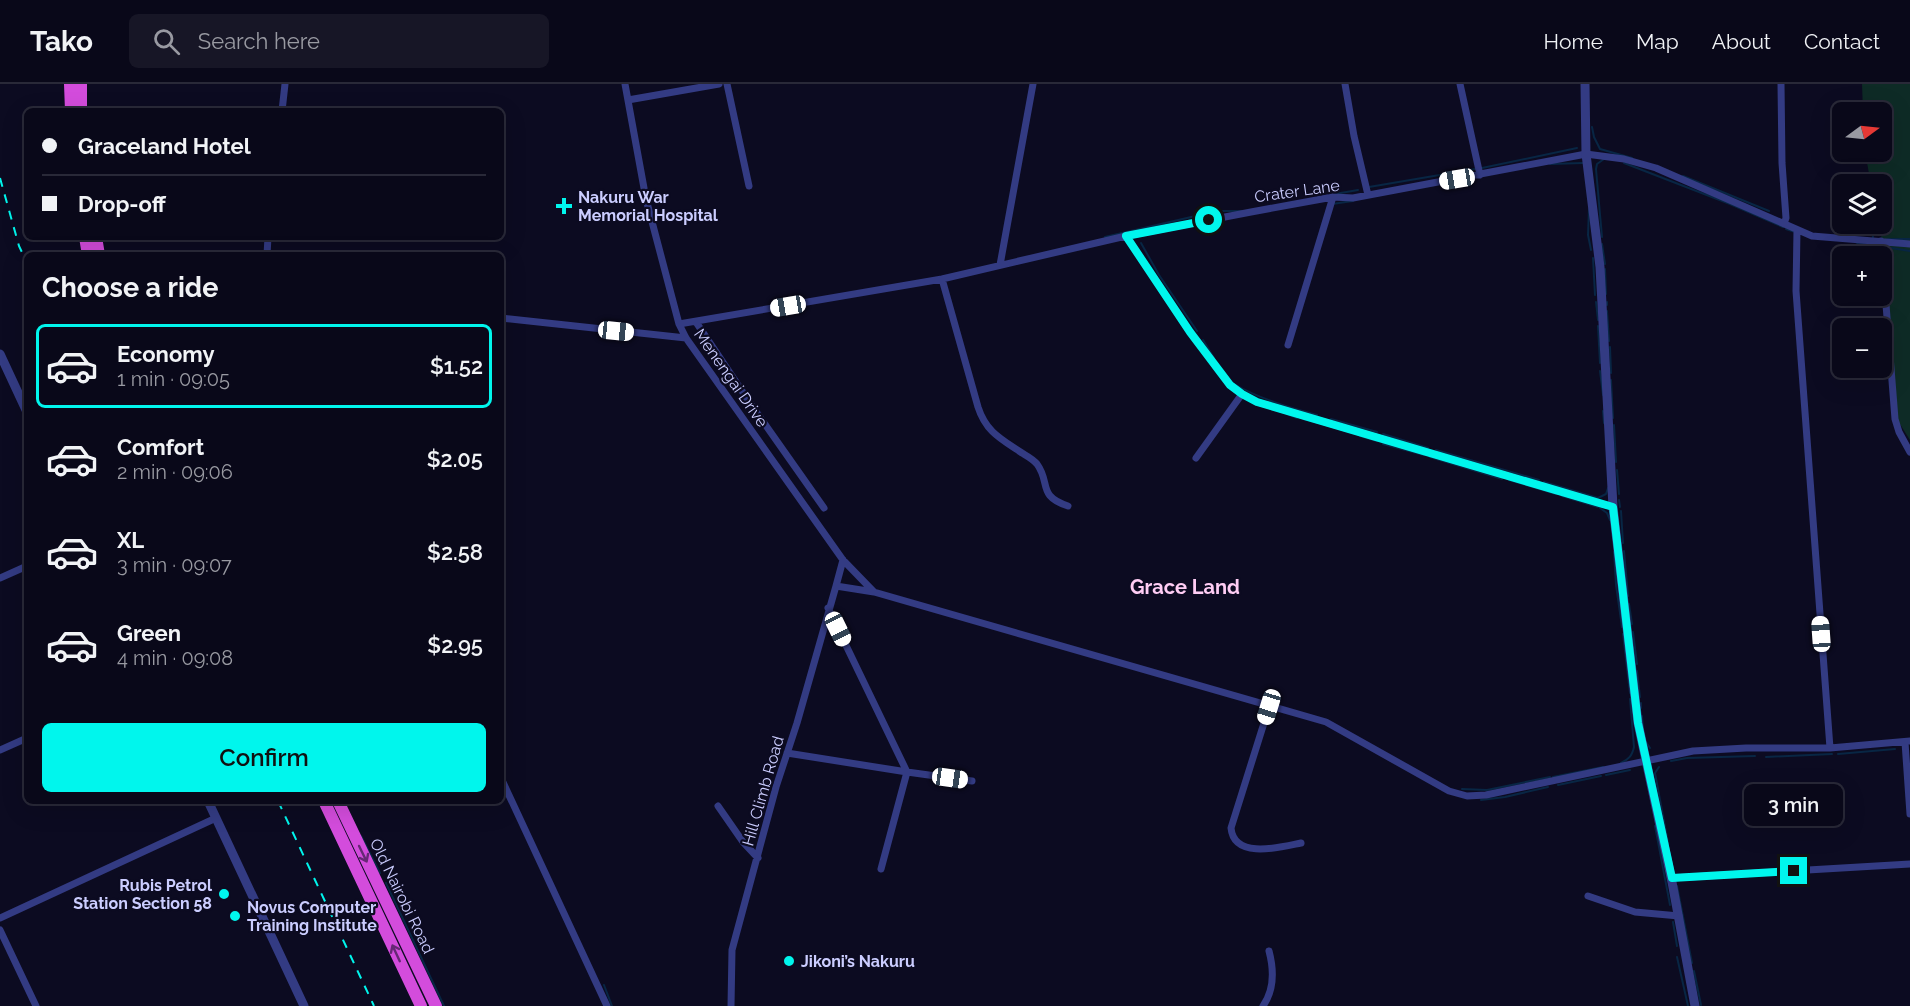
<!DOCTYPE html>
<meta charset="utf-8">
<style>
body{margin:0;font-family:Raleway,sans-serif;background:#171626;color:#f1f3f6;height:100vh;display:flex;flex-direction:column;font-size:22px;white-space:nowrap}
*{box-sizing:border-box;margin:0}
p{font-size:20px;color:#999aa2}
.icon{flex:none;width:33px;height:33px;fill:none;stroke:currentColor;stroke-width:2;stroke-linecap:round;stroke-linejoin:round}
.map{position:relative;flex:1;overflow:hidden}
.side{position:absolute;left:24px;top:168px;width:480px;height:552px;display:flex;flex-direction:column;background:#090819;border-radius:9px;box-shadow:0 6px 24px #0002,0 0 0 2px #292938}
.side>*{flex:none}
.hud{position:absolute;left:24px;top:24px;width:480px;height:132px;border-radius:9px;box-shadow:0 6px 24px #0002,0 0 0 2px #292938;display:grid;align-content:center;height:132px;padding:0 18px;background:#090819}
.needle{width:39px;rotate:75deg}
.controls{position:absolute;left:1832px;top:18px;display:grid;gap:12px}
.controls a{display:grid;place-items:center;width:60px;height:60px;border-radius:9px;background:#090819;box-shadow:0 6px 24px #0002,0 0 0 2px #292938;font-size:30px}
.end{position:absolute;width:27px;height:27px;margin:-14px;border:8px solid #00f6ed;background:#111;box-shadow:0 0 0 3px #111}
.from{border-radius:50%}
.bubble{position:absolute;height:42px;border-radius:9px;background:#090819;box-shadow:0 6px 24px #0002,0 0 0 2px #292938;font-size:20px;font-weight:600;line-height:42px;text-align:center}
.car{position:absolute;width:18px;height:36px;margin:-18px -9px;border-radius:8px;box-shadow:0 0 4px 2px #0007;background:linear-gradient(#fff 24%,#345 0 40%,#fff 0 76%,#345 0 86%,#fff 0)}
.hud b{display:flex;align-items:center;gap:21px;height:57px;font-size:22px}
.hud b+b{border-top:2px solid #292938}
.hud i{width:15px;height:15px;background:#f1f3f6}
ul{padding:0;list-style:none}
li{display:flex;align-items:center;gap:18px;height:84px;margin:0 12px 9px;padding:0 6px;border:3px solid transparent;border-radius:9px}
li div{flex:1}
li b{display:block;font-size:22px}
li em{font-style:normal;font-weight:600}
li.active{border-color:#00f6ed}
li>.icon{width:54px;height:54px;stroke-width:1.5}
h2{padding:0 18px;font-size:27px;line-height:72px}
.primary-button{display:flex;gap:12px;margin-top:auto;padding:12px 18px}
.primary-button a{flex:1;height:69px;border-radius:9px;background:#00f6ed;color:#111;font-size:24px;font-weight:600;line-height:69px;text-align:center}
header{display:flex;align-items:center;gap:36px;box-sizing:border-box;height:84px;padding:0 30px;background:#090819;border-bottom:2px solid #292938}
header strong{font-size:28px}
nav{display:flex;gap:33px;margin-inline-start:auto;font-size:21px}
.search{width:420px;height:54px;background:#171626;display:flex;align-items:center;gap:15px;box-sizing:border-box;padding:0 21px;border-radius:9px;color:#999aa2;font-size:22px}
.map>svg:first-child{display:block}
.green{fill:#0e2b26}
.lines{fill:none;stroke-linecap:round;stroke-linejoin:round}
.stream{stroke:#082644;stroke-width:2}
.minor{stroke:#333b83;stroke-width:7}
.tertiary{stroke:#333b83;stroke-width:9}
.trunk{stroke:#d34cdc;stroke-width:12}
.rail{stroke:#00f6ed;stroke-width:2;stroke-dasharray:9 8;stroke-linecap:butt}
.oneway{stroke:#662875}
.route{stroke:#00f6ed;stroke-width:8}
.poi-dot{fill:#00f6ed;stroke:#0c0b21;stroke-width:2}
.labels{text-anchor:middle;dominant-baseline:central;stroke-width:4.5;stroke-linejoin:round;paint-order:stroke}
.street-label{font-size:16px;fill:#cbcdff;stroke:#0c0b21}
.poi-label{font-size:16px;font-weight:bold;fill:#cbcdff;stroke:#0c0b21;text-anchor:start}
.quarter-label{font-size:20px;font-weight:bold;fill:#ffcdf4;stroke:#0c0b21}
</style>
<header>
<strong>Tako</strong>
<div class="search"><svg class="icon" aria-label="search" viewBox="0 0 24 24"><circle cx="10" cy="10" r="6"/><path d="M15 15l6 6"/></svg>Search here</div>
<nav><a>Home</a><a>Map</a><a>About</a><a>Contact</a></nav>
</header>
<div class="map">
<svg width="1910" height="922" viewBox="0 0 1910 922">
<rect width="100%" height="100%" fill="#0c0b21"/>
<path class="green" d="M1862 0H1910V356L1898 337 1883 163 1879 140H1881V100H1871L1865 68H1881V28H1863Z"/>
<g class="lines">
<path class="stream" d="M1592 43 1594 53 1600 65 1632 74
M1624 79 1730 120 1783 143
M1550 80 1583 79
M1482 84 1577 64
M1683 92 1769 127
M1369 103 1475 85
M1335 110 1358 106
M1332 120 1353 117
M1589 125 1588 151 1591 166
M1872 140 1873 154
M1786 145 1795 148
M1105 153 1217 127H1242
M1602 153 1596 85 1597 80 1604 75
M1888 155H1910
M1141 159 1159 191 1197 247
M1857 159 1878 162
M1602 160 1605 180
M1885 163 1910 167
M1593 174 1595 211
M1605 185 1606 210
M1596 218 1598 236
M1607 218V221
M1607 227 1609 257
M1598 242 1600 279
M1203 256 1214 274
M1610 263 1611 289
M1213 284 1224 298
M1600 287 1603 311
M1611 296 1613 334
M1234 300C1260 315 1288 323 1317 331
M1603 327 1604 339
M1287 330 1297 334
M1303 335 1318 339
M1331 335 1377 348
M1614 341 1616 378
M1383 350 1428 364
M1360 352 1377 357
M1383 360 1424 371
M1436 366 1539 396
M1430 373 1502 395
M1617 386 1619 410
M1509 396 1556 410
M1544 398 1598 414 1606 410 1608 404
M1562 412 1598 423
M1619 416 1620 423
M1600 424 1607 429 1610 436
M1621 427 1623 459
M1624 467 1628 512
M1614 468 1616 501 1622 543
M1629 520 1632 540
M1633 548 1637 580
M1623 550 1630 609
M1637 587 1640 613
M1641 619V624
M1642 632 1643 644
M1646 658 1650 664
M1838 670 1895 665
M1766 673 1832 670
M1671 677 1687 674 1755 672
M1621 679C1629 675 1632 672 1634 663L1630 615
M1659 683 1655 689 1668 759
M1606 691 1630 686
M1553 693 1603 683
M1558 701 1601 692
M1462 705 1487 706 1550 693
M1481 716 1505 713 1548 703
M1655 742 1670 821
M361 752 380 789
M386 799 444 922
M1677 802 1692 879
M1673 838 1677 862
M1677 873 1688 922
M1694 887 1701 921
M604 901 612 922"/>
<path class="minor" d="M625 0 646 115 679 240 686 254 843 476 874 508 1326 638 1449 707 1467 712 1486 711 1693 667 1746 664H1830L1910 657
M727 0 749 102
M1345 0 1354 52 1368 111
M1460 0 1480 91
M1781 0 1782 79 1786 134 1784 140
M628 16 719 0
M282 27 285 0
M1797 146 1796 207 1830 664
M1126 152 1190 248 1230 301 1242 310 1257 318 1613 423
M1881 157 1895 335 1899 348 1910 368
M267 171 268 153
M1000 181 1033 0
M942 195 978 323C986 348 1001 355 1022 369 1027 372 1033 375 1037 380 1051 399 1037 412 1068 422
M501 234 686 254
M696 238 750 319 824 424
M679 240 942 195 1126 152 1251 128 1333 113 1353 114 1586 70 1624 75 1656 84 1812 152 1910 160
M1288 261 1333 113
M1196 374 1242 310
M843 476 836 502 874 508
M0 494 27 482
M828 524 907 688 972 697
M1269 623 1231 744C1234 776 1281 763 1301 759
M1905 658 1910 730
M0 666 27 654
M787 669 907 688 881 785
M501 694 607 922
M718 722 743 758 758 774
M1672 794 1910 780
M1588 812 1635 828 1679 832
M0 834 216 734
M0 846 36 922
M731 922 732 866 776 703 797 639 836 502
M1263 922C1275 905 1274 886 1269 867"/>
<path class="tertiary" d="M1585 0 1586 70 1600 183 1613 423 1638 639 1672 798 1695 922
M0 270 27 328
M208 717 304 922"/>
<path class="trunk" d="M70 0 71 27
M81 27V0
M85 153 88 171
M96 153 99 171
M324 717 421 922
M338 717 436 922"/>
<path class="rail" d="M0 94 19 162 27 179
M278 717 374 922"/>
</g>
<defs><path id="oneway-shaft" d="M-6 0H5M1.5-3L5.5 0L1.5 3" fill="none" stroke-width="1.6" stroke-linecap="round" stroke-linejoin="round" transform="scale(1.5)"/></defs>
<g class="oneway">
<use href="#oneway-shaft" transform="translate(363 770) rotate(64)"/>
<use href="#oneway-shaft" transform="translate(396 869) rotate(-115)"/>
</g>
<g class="lines">
<path class="route" d="M1209 136 1126 152 1190 248 1230 301 1242 310 1257 318 1613 423 1638 639 1672 794 1794 787"/>
</g>
<g class="poi-dot">
<path d="M561 113h6v6h6v6h-6v6h-6v-6h-6v-6h6z"/>
<circle cx="224" cy="810" r="6"/>
<circle cx="235" cy="832" r="6"/>
<circle cx="789" cy="877" r="6"/>
</g>
<g class="labels">
<g class="street-label">
<text transform="translate(1297 107) rotate(-8)">Crater Lane</text>
<text transform="translate(731 294) rotate(55)">Menengai Drive</text>
<text transform="translate(763 707) rotate(-74)">Hill Climb Road</text>
<text transform="translate(402 812) rotate(64)">Old Nairobi Road</text>
</g>
<g class="poi-label">
<text x="578" y="113">Nakuru War<tspan x="578" dy="18">Memorial Hospital</tspan></text>
<text x="212" y="801" text-anchor="end">Rubis Petrol<tspan x="212" dy="18">Station Section 58</tspan></text>
<text x="247" y="823">Novus Computer<tspan x="247" dy="18">Training Institute</tspan></text>
<text x="801" y="877">Jikoni’s Nakuru</text>
</g>
<g class="quarter-label">
<text x="1185" y="503">Grace Land</text>
</g>
</g>
</svg>
<div class="controls">
<a><svg class="needle" viewBox="-14 -14 28 28"><path d="M0-13l5 13h-10z" fill="#e53935"/><path d="M0 13l5-13h-10z" fill="#999aa2"/></svg></a>
<a><svg class="icon" aria-label="layers" viewBox="0 0 24 24"><path d="M12 4l9 5-9 5-9-5zM3 14l9 5 9-5"/></svg></a>
<a>+</a>
<a>−</a>
</div>
<i class="end from" style="left:1209px;top:136px"></i>
<i class="end" style="left:1794px;top:787px"></i>
<div class="bubble" style="left:1744px;top:700px;width:99px">3 min</div>
<i class="car" style="left:1457px;top:95px;rotate:260deg"></i>
<i class="car" style="left:788px;top:222px;rotate:260deg"></i>
<i class="car" style="left:616px;top:247px;rotate:96deg"></i>
<i class="car" style="left:838px;top:545px;rotate:154deg"></i>
<i class="car" style="left:1821px;top:550px;rotate:356deg"></i>
<i class="car" style="left:1269px;top:623px;rotate:197deg"></i>
<i class="car" style="left:950px;top:694px;rotate:98deg"></i>
<div class="hud">
<b><i class="from"></i>Graceland Hotel</b>
<b><i></i>Drop-off</b>
</div>
<section class="side">
<h2>Choose a ride</h2>
<ul>
<li class="active"><svg class="icon" aria-label="car" viewBox="0 0 24 24"><path d="M5 17H2v-5l4-1 3-4h7l3 4 3 1v5h-3M9 17h6M6 11h13"/><circle cx="7" cy="17" r="2"/><circle cx="17" cy="17" r="2"/></svg><div><b>Economy</b><p>1 min · 09:05</p></div><em>$1.52</em></li>
<li><svg class="icon" aria-label="car" viewBox="0 0 24 24"><path d="M5 17H2v-5l4-1 3-4h7l3 4 3 1v5h-3M9 17h6M6 11h13"/><circle cx="7" cy="17" r="2"/><circle cx="17" cy="17" r="2"/></svg><div><b>Comfort</b><p>2 min · 09:06</p></div><em>$2.05</em></li>
<li><svg class="icon" aria-label="car" viewBox="0 0 24 24"><path d="M5 17H2v-5l4-1 3-4h7l3 4 3 1v5h-3M9 17h6M6 11h13"/><circle cx="7" cy="17" r="2"/><circle cx="17" cy="17" r="2"/></svg><div><b>XL</b><p>3 min · 09:07</p></div><em>$2.58</em></li>
<li><svg class="icon" aria-label="car" viewBox="0 0 24 24"><path d="M5 17H2v-5l4-1 3-4h7l3 4 3 1v5h-3M9 17h6M6 11h13"/><circle cx="7" cy="17" r="2"/><circle cx="17" cy="17" r="2"/></svg><div><b>Green</b><p>4 min · 09:08</p></div><em>$2.95</em></li>
</ul>
<div class="primary-button"><a>Confirm</a></div>
</section>
</div>
